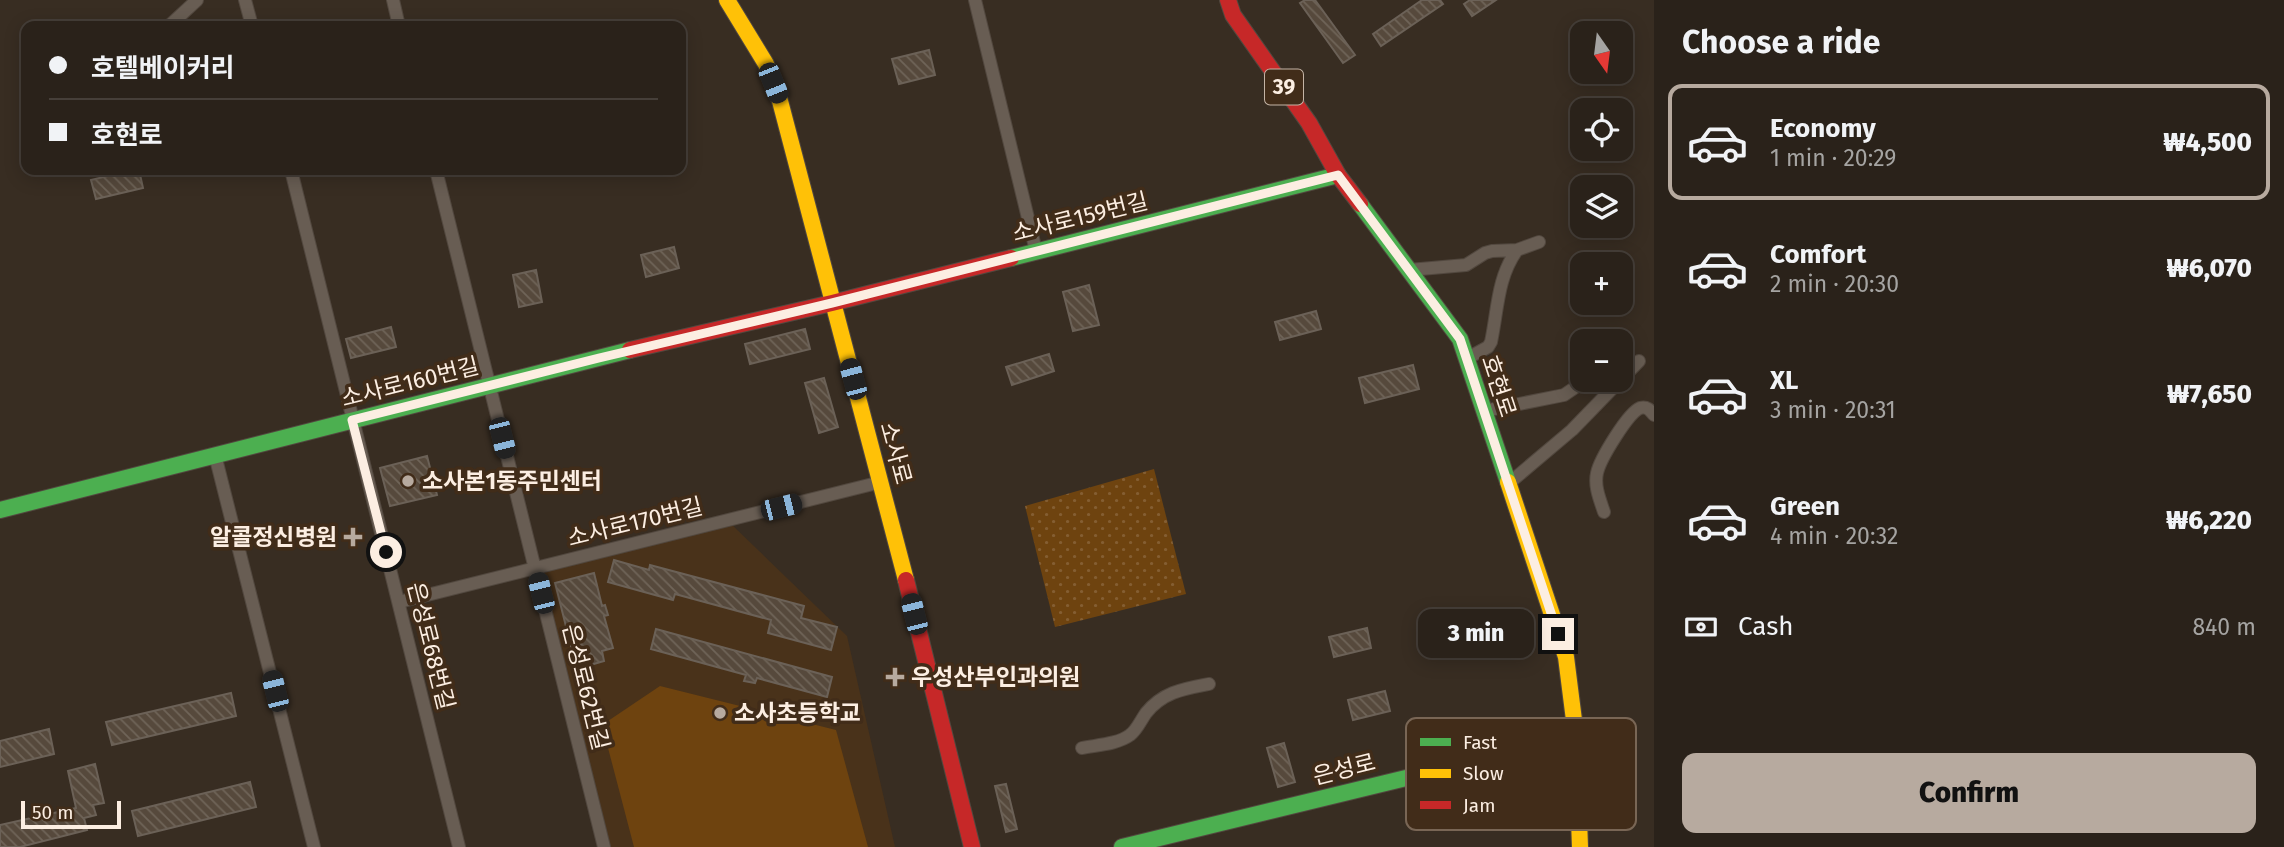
<!DOCTYPE html>
<meta charset="utf-8">
<style>
body{margin:0;font-family:"Fira Sans","Noto Sans KR",sans-serif;background:#322a23;color:#f1f3f6;height:100vh;display:flex;flex-direction:column;font-size:26px;white-space:nowrap}
*{box-sizing:border-box;margin:0}
p{font-size:23px;color:#a5a4a2}
.icon{flex:none;width:38px;height:38px;fill:none;stroke:currentColor;stroke-width:2;stroke-linecap:round;stroke-linejoin:round}
.map{position:relative;flex:1;overflow:hidden}
.drawer{display:flex;flex-direction:column;background:#2a221a;width:630px}
.drawer>*{flex:none}
.hud{position:absolute;left:21px;top:21px;width:665px;height:154px;border-radius:14px;box-shadow:0 4px 18px #0003,0 0 0 2px #463f39;display:grid;align-content:center;height:154px;padding:0 28px;background:#2a221a}
.needle{width:46px;rotate:166deg}
.buttons{position:absolute;left:1570px;top:21px;display:grid;gap:14px}
.buttons a{display:grid;place-items:center;width:63px;height:63px;border-radius:14px;background:#2a221a;box-shadow:0 4px 18px #0003,0 0 0 2px #463f39;font-size:35px}
.scale{position:absolute;left:21px;bottom:18px;width:100px;box-sizing:border-box;padding-left:7px;border:4px solid #fceee2;border-top:0;font-size:19px;line-height:24px;white-space:nowrap;color:#fceee2;-webkit-text-stroke:5px #412c19;paint-order:stroke}
.end{position:absolute;width:32px;height:32px;margin:-16px;border:9px solid #fceee2;background:#111;box-shadow:0 0 0 4px #111}
.from{border-radius:50%}
.bubble{position:absolute;height:49px;border-radius:14px;background:#2a221a;box-shadow:0 4px 18px #0003,0 0 0 2px #463f39;font-size:23px;font-weight:800;line-height:49px;text-align:center}
.car{position:absolute;width:21px;height:42px;margin:-21px -10px;border-radius:9px;box-shadow:0 0 5px 2px #0007;background:linear-gradient(#222 24%,#8ab4d8 0 40%,#222 0 76%,#8ab4d8 0 86%,#222 0)}
.hud b{display:flex;align-items:center;gap:24px;height:66px;font-size:26px}
.hud b+b{border-top:2px solid #463f39}
.hud i{width:18px;height:18px;background:#f1f3f6}
ul{padding:0;list-style:none}
li{display:flex;align-items:center;gap:21px;height:116px;margin:0 14px 10px;padding:0 14px;border:4px solid transparent;border-radius:14px}
li div{flex:1}
li b{display:block;font-size:26px}
li em{font-style:normal;font-weight:800}
li.active{border-color:#b7aa9f}
li>.icon{width:63px;height:63px;stroke-width:1.5}
h2{padding:0 28px;font-size:32px;line-height:84px}
.pay{display:flex;align-items:center;gap:18px;height:77px;padding:0 28px;font-size:26px}
.pay p{margin-inline-start:auto}
.cta{display:flex;gap:14px;margin-top:auto;padding:14px 28px}
.cta a{flex:1;height:80px;border-radius:14px;background:#b7aa9f;color:#111;font-size:28px;font-weight:800;line-height:80px;text-align:center}
main{display:flex;flex:1;min-height:0}
.map>svg:first-child{display:block}
.built{fill:#49321a}
.grass{fill:#6e430f}
.park{fill:url(#park-dots)}
.building{fill:url(#building-back-hatch);stroke:#6b6157;stroke-width:2}
.lines{fill:none;stroke-linecap:round;stroke-linejoin:round}
.street-casing{stroke:#52483f;stroke-width:14}
.fast-casing{stroke:#52483f;stroke-width:18}
.slow-casing{stroke:#52483f;stroke-width:18}
.jam-casing{stroke:#52483f;stroke-width:18}
.street{stroke:#685d53;stroke-width:12}
.fast{stroke:#4caf50;stroke-width:16}
.slow{stroke:#ffc107;stroke-width:16}
.jam{stroke:#c62828;stroke-width:16}
.route{stroke:#fceee2;stroke-width:9}
.poi-dot{fill:#b7aa9f;stroke:#412c19;stroke-width:2.5}
.labels{text-anchor:middle;dominant-baseline:central;stroke-width:7;stroke-linejoin:round;paint-order:stroke}
.shield{fill:#412c19;stroke:#c4b4a6;stroke-width:2}
.shield-label{font-size:21px;font-weight:bold;fill:#fceee2}
.street-label{font-size:23px;fill:#fceee2;stroke:#412c19}
.poi-label{font-size:23px;font-weight:bold;fill:#fceee2;stroke:#412c19;text-anchor:start}
.key{fill:#412c19;stroke:#796655;stroke-width:2}
.key-label{font-size:19px;fill:#fceee2}
</style>
<main>
<div class="map">
<svg width="1654" height="847" viewBox="0 0 1654 847">
<defs>
<pattern id="park-dots" width="8" height="8" patternUnits="userSpaceOnUse" patternTransform="scale(1.75)"><rect width="8" height="8" fill="#6e430f"/><path d="M2 2h.1M6 6h.1" fill="none" stroke="#845e32" stroke-width="1.8" stroke-linecap="round"/></pattern>
<pattern id="building-back-hatch" width="6" height="6" patternUnits="userSpaceOnUse" patternTransform="scale(1.75)"><rect width="6" height="6" fill="#56493c"/><path d="M-1 5l2 2M0 0l6 6M5-1l2 2" fill="none" stroke="#6f6458"/></pattern>
</defs>
<rect width="100%" height="100%" fill="#382d22"/>
<path class="built" d="M730 523 847 636 895 847H608L540 571Z"/>
<path class="grass" d="M660 686 836 730 868 847H634L602 725Z"/>
<path class="park" d="M1154 469 1186 594 1055 627 1025 506Z"/>
<path class="building" d="M1305 0H1315L1355 55 1343 63 1300 3Z
M1422 0H1440L1443 4 1381 46 1373 34Z
M1470 0H1496L1472 16 1464 4Z
M929 50 935 75 899 84 892 59Z
M133 170H139L143 188 96 199 91 180Z
M674 247 679 268 646 277 641 255Z
M536 270 542 302 519 307 513 275Z
M1089 285 1099 325 1073 331 1063 292Z
M1316 311 1321 329 1280 340 1275 322Z
M391 327 396 347 351 358 346 339Z
M805 329 810 349 750 364 745 344Z
M1049 354 1054 371 1012 385 1006 367Z
M1413 365 1419 389 1365 403 1359 378Z
M824 378 838 427 819 433 805 383Z
M427 456 437 495 390 506 380 468Z
M614 560 649 570 650 565 804 606 801 618 837 627 831 650 768 633 771 620 675 594 673 600 608 582Z
M594 573 602 606 605 605 608 615 604 616 613 648 602 651 604 661 587 666 585 655 574 658 555 583Z
M1367 628 1371 648 1334 657 1329 637Z
M656 629 832 677 827 697 757 678 755 683 744 681 746 675 651 649Z
M1385 691 1390 711 1353 720 1348 700Z
M231 693 236 716 112 745 106 722Z
M49 729 54 754 0 767V741Z
M1284 743 1295 782 1278 787 1267 748Z
M95 764 104 803 93 805 96 815 84 818 87 830 20 847H0V825L76 808 68 771Z
M250 782 256 807 138 836 132 811Z
M1006 784 1017 829 1006 832 995 786Z"/>
<g class="lines">
<g class="street-casing">
<path id="street" d="M245 0 252 26
M393 0 399 26
M975 0 1036 251
M169 26 197 0
M291 170 459 847
M436 170 604 847
M1409 270 1466 265 1485 253 1492 251 1517 250 1539 242
M1466 359 1488 347 1491 342C1498 309 1497 278 1517 250
M1484 411 1564 395 1586 380
M215 455 314 847
M1508 484 1572 430 1639 361
M1604 512C1600 500 1594 486 1597 473 1600 459 1628 413 1640 408 1647 406 1650 410 1654 415
M399 602 881 482
M1082 748C1097 745 1118 744 1130 735 1137 730 1141 720 1146 713 1163 692 1183 689 1209 684"/>
</g>
<g class="fast-casing">
<path id="fast" d="M1360 204 1460 339 1508 482
M1011 258 1338 175
M0 510 630 350
M1122 847 1435 771"/>
</g>
<g class="slow-casing">
<path id="slow" d="M727 0 766 64 780 101 906 580
M1508 482 1566 657 1576 736 1580 847"/>
</g>
<g class="jam-casing">
<path id="jam" d="M1228 0 1233 15 1309 123 1338 175 1360 204
M630 350 832 303 1011 258
M906 580 972 847
M1435 771 1576 736"/>
</g>
<use href="#street" class="street"/>
<use href="#fast" class="fast"/>
<use href="#slow" class="slow"/>
<use href="#jam" class="jam"/>
</g>
<g class="lines">
<path class="route" d="M386 552 352 420 599 358 832 303 1338 175 1460 339 1558 634"/>
</g>
<g class="poi-dot">
<circle cx="408" cy="481" r="7"/>
<path d="M349.5 526.5h7v7h7v7h-7v7h-7v-7h-7v-7h7z"/>
<path d="M891.5 666.5h7v7h7v7h-7v7h-7v-7h-7v-7h7z"/>
<circle cx="720" cy="713" r="7"/>
</g>
<g class="labels">
<rect class="shield" x="1265" y="69.5" width="38" height="35" rx="5"/>
<g class="shield-label">
<text x="1284" y="87">39</text>
</g>
<g class="street-label">
<text transform="translate(1080 217) rotate(-14)">소사로159번길</text>
<text transform="translate(410 382) rotate(-14)">소사로160번길</text>
<text transform="translate(1499 386) rotate(72)">호현로</text>
<text transform="translate(896 453) rotate(75)">소사로</text>
<text transform="translate(635 522) rotate(-14)">소사로170번길</text>
<text transform="translate(431 646) rotate(76)">은성로68번길</text>
<text transform="translate(586 687) rotate(76)">은성로62번길</text>
<text transform="translate(1344 769) rotate(-14)">은성로</text>
</g>
<g class="poi-label">
<text x="422" y="481">소사본1동주민센터</text>
<text x="337" y="537" text-anchor="end">알콜정신병원</text>
<text x="911" y="677">우성산부인과의원</text>
<text x="734" y="713">소사초등학교</text>
</g>
</g>
<rect x="1406" y="718" width="230" height="112" rx="10" class="key"/>
<rect x="1420" y="738" width="31" height="8" fill="#4caf50"/>
<rect x="1420" y="769" width="31" height="9" fill="#ffc107"/>
<rect x="1420" y="801" width="31" height="8" fill="#c62828"/>
<g class="key-label">
<text x="1463" y="749">Fast</text>
<text x="1463" y="780">Slow</text>
<text x="1463" y="812">Jam</text>
</g>
</svg>
<div class="buttons">
<a><svg class="needle" viewBox="-14 -14 28 28"><path d="M0-13l5 13h-10z" fill="#e53935"/><path d="M0 13l5-13h-10z" fill="#a5a4a2"/></svg></a>
<a><svg class="icon" aria-label="locate" viewBox="0 0 24 24"><circle cx="12" cy="12" r="6"/><path d="M12 2v4M12 18v4M2 12h4M18 12h4"/></svg></a>
<a><svg class="icon" aria-label="layers" viewBox="0 0 24 24"><path d="M12 4l9 5-9 5-9-5zM3 14l9 5 9-5"/></svg></a>
<a>+</a>
<a>−</a>
</div>
<div class="scale">50 m</div>
<i class="end from" style="left:386px;top:552px"></i>
<i class="end" style="left:1558px;top:634px"></i>
<div class="bubble" style="left:1418px;top:609px;width:116px">3 min</div>
<i class="car" style="left:773px;top:83px;rotate:158deg"></i>
<i class="car" style="left:853px;top:379px;rotate:345deg"></i>
<i class="car" style="left:502px;top:438px;rotate:166deg"></i>
<i class="car" style="left:781px;top:507px;rotate:76deg"></i>
<i class="car" style="left:541px;top:593px;rotate:346deg"></i>
<i class="car" style="left:914px;top:614px;rotate:346deg"></i>
<i class="car" style="left:275px;top:691px;rotate:346deg"></i>
<div class="hud">
<b><i class="from"></i>호텔베이커리</b>
<b><i></i>호현로</b>
</div>
</div>
<section class="drawer">
<h2>Choose a ride</h2>
<ul>
<li class="active"><svg class="icon" aria-label="car" viewBox="0 0 24 24"><path d="M5 17H2v-5l4-1 3-4h7l3 4 3 1v5h-3M9 17h6M6 11h13"/><circle cx="7" cy="17" r="2"/><circle cx="17" cy="17" r="2"/></svg><div><b>Economy</b><p>1 min · 20:29</p></div><em>₩4,500</em></li>
<li><svg class="icon" aria-label="car" viewBox="0 0 24 24"><path d="M5 17H2v-5l4-1 3-4h7l3 4 3 1v5h-3M9 17h6M6 11h13"/><circle cx="7" cy="17" r="2"/><circle cx="17" cy="17" r="2"/></svg><div><b>Comfort</b><p>2 min · 20:30</p></div><em>₩6,070</em></li>
<li><svg class="icon" aria-label="car" viewBox="0 0 24 24"><path d="M5 17H2v-5l4-1 3-4h7l3 4 3 1v5h-3M9 17h6M6 11h13"/><circle cx="7" cy="17" r="2"/><circle cx="17" cy="17" r="2"/></svg><div><b>XL</b><p>3 min · 20:31</p></div><em>₩7,650</em></li>
<li><svg class="icon" aria-label="car" viewBox="0 0 24 24"><path d="M5 17H2v-5l4-1 3-4h7l3 4 3 1v5h-3M9 17h6M6 11h13"/><circle cx="7" cy="17" r="2"/><circle cx="17" cy="17" r="2"/></svg><div><b>Green</b><p>4 min · 20:32</p></div><em>₩6,220</em></li>
</ul>
<div class="pay"><svg class="icon" aria-label="cash" viewBox="0 0 24 24"><path d="M3 7h18v10H3z"/><circle cx="12" cy="12" r="2"/></svg>Cash<p>840 m</p></div>
<div class="cta"><a>Confirm</a></div>
</section>
</main>
